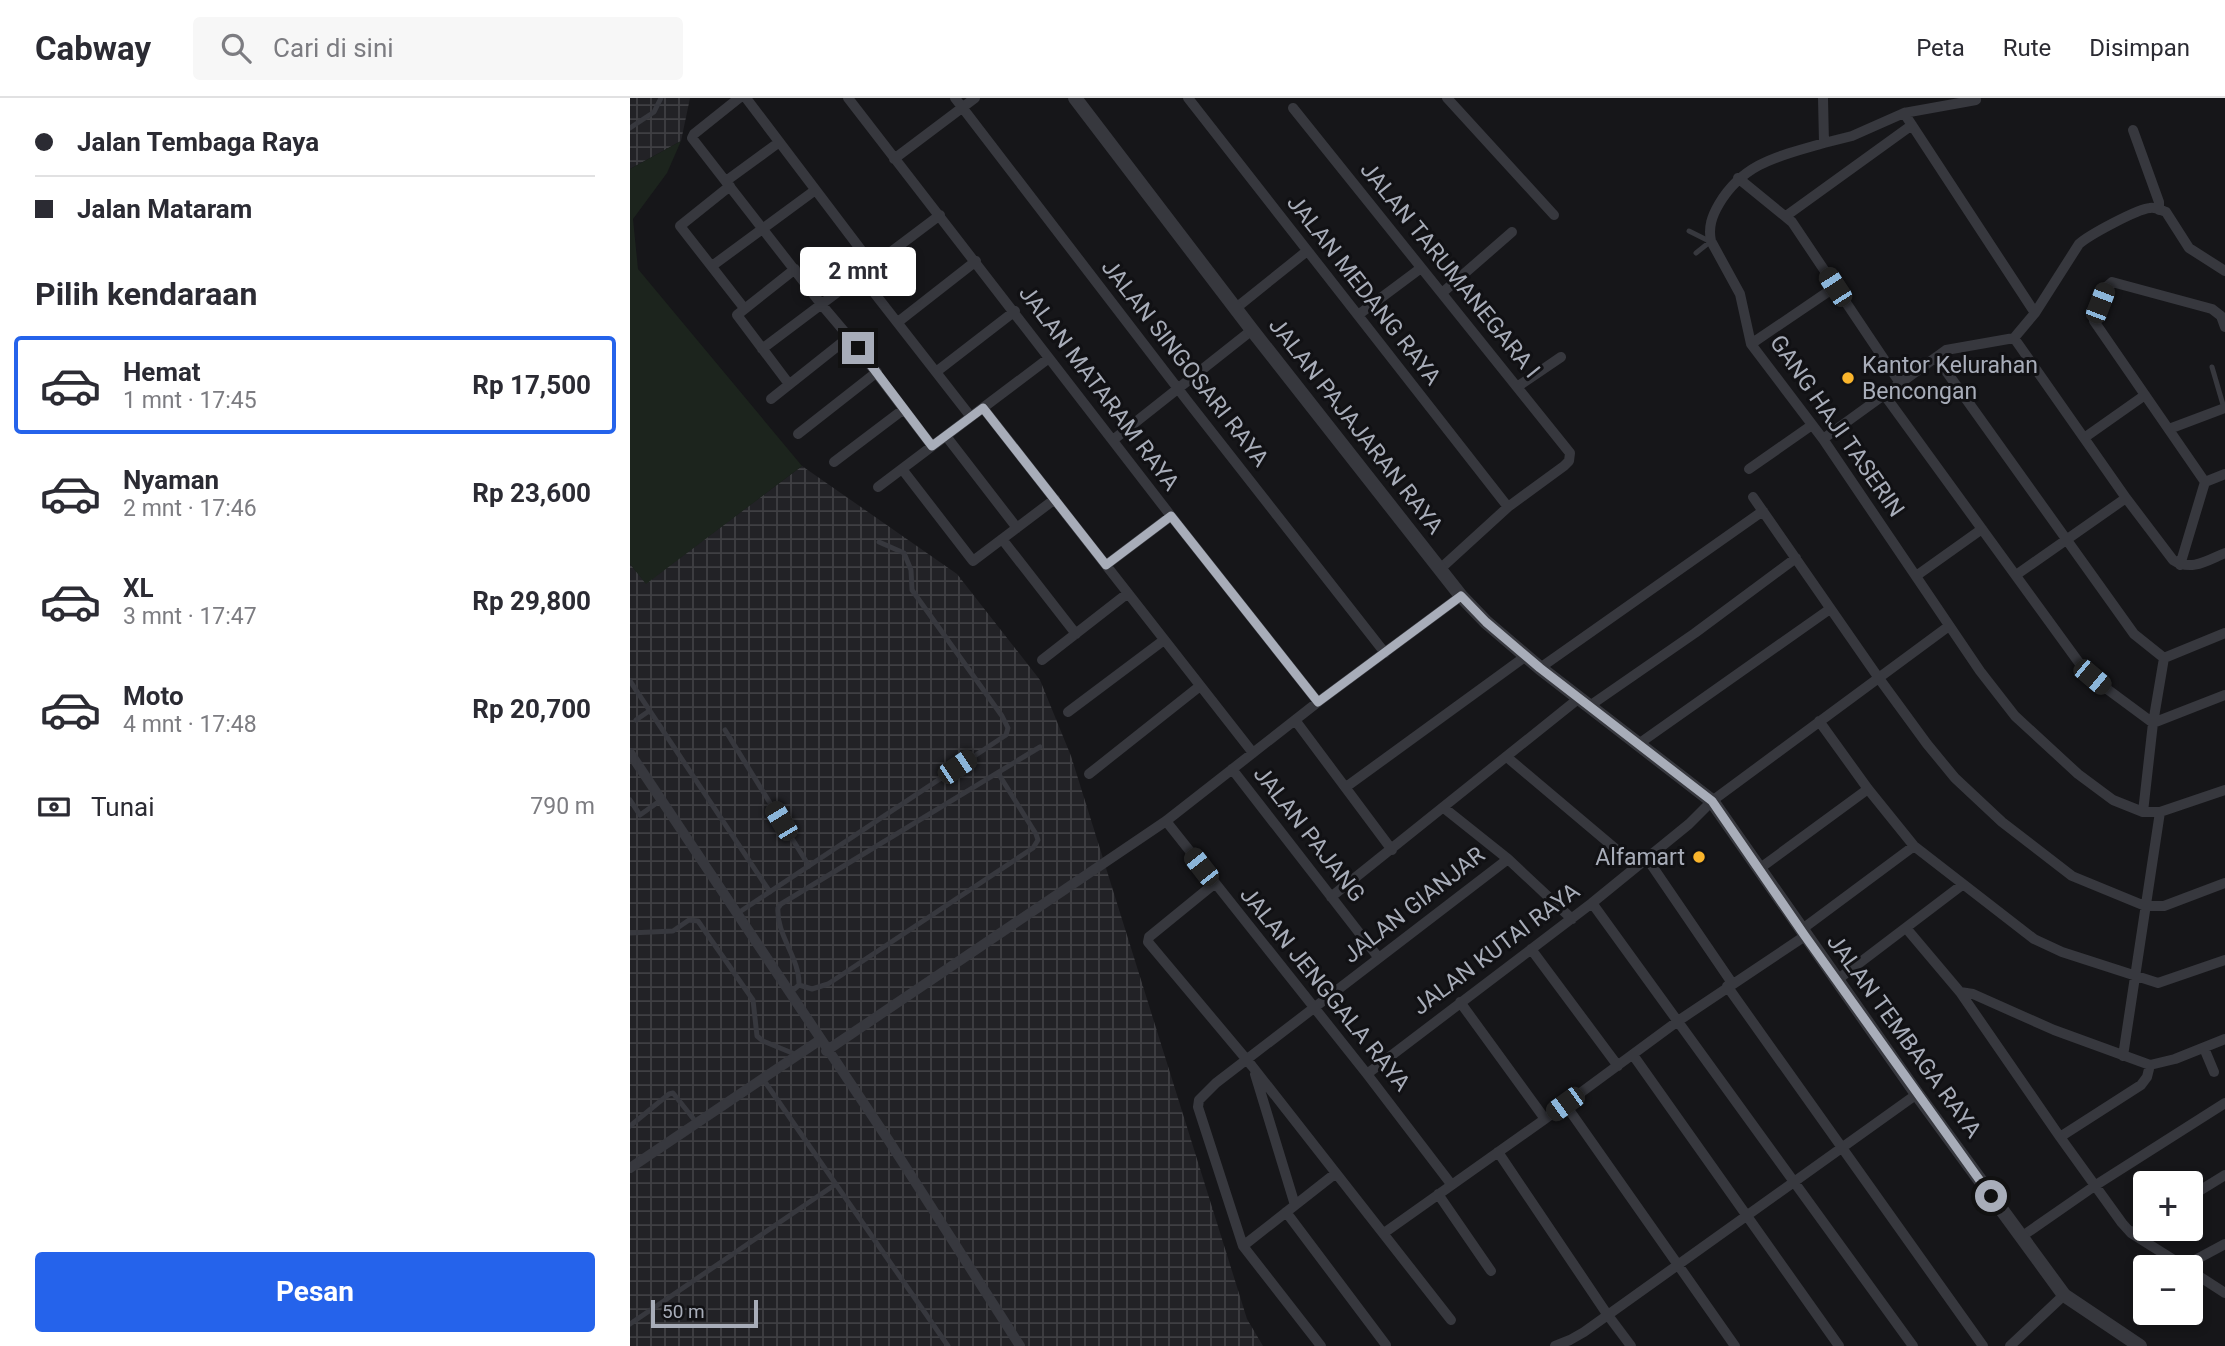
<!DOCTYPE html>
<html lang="id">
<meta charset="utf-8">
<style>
body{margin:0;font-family:Roboto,sans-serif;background:#f7f7f7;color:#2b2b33;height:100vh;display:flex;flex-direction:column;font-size:26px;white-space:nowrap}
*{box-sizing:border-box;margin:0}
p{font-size:23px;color:#7c7c81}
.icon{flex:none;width:38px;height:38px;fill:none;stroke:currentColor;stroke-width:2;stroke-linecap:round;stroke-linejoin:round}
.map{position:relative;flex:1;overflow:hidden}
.sheet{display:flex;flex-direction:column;background:#fff;width:630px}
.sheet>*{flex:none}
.hud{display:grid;align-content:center;height:154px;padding:0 35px;background:#fff}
.fabs{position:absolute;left:1503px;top:1073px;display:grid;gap:14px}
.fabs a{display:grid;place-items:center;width:70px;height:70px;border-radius:7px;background:#fff;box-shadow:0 4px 10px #0003;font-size:35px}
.scale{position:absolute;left:21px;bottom:18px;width:107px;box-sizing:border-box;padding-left:7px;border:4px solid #a8adb9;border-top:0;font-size:19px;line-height:24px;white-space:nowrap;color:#a8adb9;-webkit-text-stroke:5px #111114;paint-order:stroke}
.end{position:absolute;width:32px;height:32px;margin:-16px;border:9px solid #a8adb9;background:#111;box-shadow:0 0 0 4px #111}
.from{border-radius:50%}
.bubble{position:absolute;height:49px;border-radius:7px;background:#fff;box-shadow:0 4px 10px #0003;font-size:23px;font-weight:700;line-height:49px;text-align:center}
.car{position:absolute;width:21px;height:42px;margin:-21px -10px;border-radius:9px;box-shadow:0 0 5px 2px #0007;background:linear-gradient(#222 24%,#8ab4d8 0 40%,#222 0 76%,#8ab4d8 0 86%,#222 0)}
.hud b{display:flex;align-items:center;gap:24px;height:66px;font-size:26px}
.hud b+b{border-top:2px solid #e1e1e2}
.hud i{width:18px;height:18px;background:#2b2b33}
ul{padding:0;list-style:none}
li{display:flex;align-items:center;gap:21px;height:98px;margin:0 14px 10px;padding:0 21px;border:4px solid transparent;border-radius:7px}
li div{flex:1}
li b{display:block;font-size:26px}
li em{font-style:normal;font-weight:700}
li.current{border-color:#2563eb}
li>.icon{width:63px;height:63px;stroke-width:1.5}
h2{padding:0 35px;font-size:32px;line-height:84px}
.pay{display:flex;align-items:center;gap:18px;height:77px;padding:0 35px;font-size:26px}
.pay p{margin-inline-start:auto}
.action{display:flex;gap:14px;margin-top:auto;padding:14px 35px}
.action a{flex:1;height:80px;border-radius:7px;background:#2563eb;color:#fff;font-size:28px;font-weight:700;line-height:80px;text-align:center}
header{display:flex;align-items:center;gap:42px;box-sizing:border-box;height:98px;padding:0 35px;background:#fff;border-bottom:2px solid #e1e1e2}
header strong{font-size:33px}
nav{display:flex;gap:38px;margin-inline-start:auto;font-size:24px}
.search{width:490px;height:63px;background:#f7f7f7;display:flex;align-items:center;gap:18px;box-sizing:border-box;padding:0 24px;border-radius:7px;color:#7c7c81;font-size:26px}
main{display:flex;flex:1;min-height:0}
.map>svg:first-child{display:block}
.industrial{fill:url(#industrial-grid)}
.green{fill:#1c241d}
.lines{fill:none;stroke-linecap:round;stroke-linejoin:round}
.service{stroke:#37383e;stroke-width:5}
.minor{stroke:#37383e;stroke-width:10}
.tertiary{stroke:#37383e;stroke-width:14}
.route{stroke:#a8adb9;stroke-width:9}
.poi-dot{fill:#fab52c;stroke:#111114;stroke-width:2.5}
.labels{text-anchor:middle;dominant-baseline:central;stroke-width:6;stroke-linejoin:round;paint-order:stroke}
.street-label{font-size:23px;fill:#a8adb9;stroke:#111114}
.poi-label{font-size:23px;fill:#a8adb9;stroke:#111114;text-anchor:start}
</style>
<header>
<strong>Cabway</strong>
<div class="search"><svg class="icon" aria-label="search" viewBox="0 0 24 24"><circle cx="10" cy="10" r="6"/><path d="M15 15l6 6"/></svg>Cari di sini</div>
<nav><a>Peta</a><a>Rute</a><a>Disimpan</a></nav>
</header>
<main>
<section class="sheet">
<div class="hud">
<b><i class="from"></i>Jalan Tembaga Raya</b>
<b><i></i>Jalan Mataram</b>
</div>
<h2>Pilih kendaraan</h2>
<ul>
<li class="current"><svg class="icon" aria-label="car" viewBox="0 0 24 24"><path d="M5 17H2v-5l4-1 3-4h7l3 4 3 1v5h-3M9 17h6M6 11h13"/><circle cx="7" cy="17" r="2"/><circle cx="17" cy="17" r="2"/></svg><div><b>Hemat</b><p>1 mnt · 17:45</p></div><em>Rp 17,500</em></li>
<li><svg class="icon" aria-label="car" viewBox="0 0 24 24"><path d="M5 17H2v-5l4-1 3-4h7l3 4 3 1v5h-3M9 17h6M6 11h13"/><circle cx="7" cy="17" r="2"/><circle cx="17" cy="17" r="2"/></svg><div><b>Nyaman</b><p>2 mnt · 17:46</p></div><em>Rp 23,600</em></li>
<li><svg class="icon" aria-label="car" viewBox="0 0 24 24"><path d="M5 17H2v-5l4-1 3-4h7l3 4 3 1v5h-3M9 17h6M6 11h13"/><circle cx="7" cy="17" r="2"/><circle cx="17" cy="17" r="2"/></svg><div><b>XL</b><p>3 mnt · 17:47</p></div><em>Rp 29,800</em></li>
<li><svg class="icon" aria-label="car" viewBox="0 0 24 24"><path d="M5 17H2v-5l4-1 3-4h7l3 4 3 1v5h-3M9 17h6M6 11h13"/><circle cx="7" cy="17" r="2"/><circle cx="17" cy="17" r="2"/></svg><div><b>Moto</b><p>4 mnt · 17:48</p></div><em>Rp 20,700</em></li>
</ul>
<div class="pay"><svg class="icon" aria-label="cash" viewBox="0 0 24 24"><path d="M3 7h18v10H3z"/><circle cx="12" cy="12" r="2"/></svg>Tunai<p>790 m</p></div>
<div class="action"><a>Pesan</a></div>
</section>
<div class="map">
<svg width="1595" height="1248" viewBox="0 0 1595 1248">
<defs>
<pattern id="industrial-grid" width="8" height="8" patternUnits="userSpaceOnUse" patternTransform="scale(1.75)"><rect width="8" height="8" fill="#222226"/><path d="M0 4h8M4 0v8" fill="none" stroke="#3f3f43"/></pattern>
</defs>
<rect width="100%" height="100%" fill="#161619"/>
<path class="industrial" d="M0 0H60L51 43 0 71Z
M172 368 327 476 410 582 441 658 617 1221 633 1248H0V466L16 485Z"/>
<path class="green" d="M51 43 37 75 3 121 8 171 172 368 16 486 0 466V71Z"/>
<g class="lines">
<path class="service" d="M0 30 24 14 31 0
M1059 133 1079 143
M1066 155 1081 143
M1582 269 1594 310
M0 583 140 794
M6 622 19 613
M95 632 179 768
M0 702 10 717 31 702
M108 815 376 637 378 630 372 618 282 492 281 472 274 455 249 444
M0 835 43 833 59 822 68 823 123 902 127 938 133 943 167 957
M169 887 182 891 198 886 403 750 408 742 406 736 368 675
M161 894 169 887C170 860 146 837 148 810L151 806 410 649
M133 981 318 1248
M0 1028 39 996 43 995 66 1024
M0 1226 206 1086"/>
<path class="minor" d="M109 0 64 36 62 40 191 206 219 239 302 348
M116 0 244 169
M218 0 541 418 688 604
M325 0 559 305 755 555
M558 0 878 409
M817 0 924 117
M1193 0 1194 45C1150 58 1114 64 1089 106 1082 118 1078 129 1081 143L1110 196 1121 246 1193 341 1350 573 1385 618 1448 676 1483 702 1513 714H1530L1595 692
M663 10 940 355 939 363 934 368 878 409 809 472
M1274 15 1346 2
M1503 32 1529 104V112
M1194 45 1222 38 1274 15 1405 215
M264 61 345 0
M1108 80 1162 124 1270 285
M96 83 148 45
M100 88 50 128 114 210
M1156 118 1282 27
M82 168 184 93
M231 178 341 319
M812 195 882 134
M606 210 677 153
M728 217 791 170
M268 224 346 163
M1595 229 1591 218 1582 211 1482 184 1476 189 1464 223 1575 384 1595 376
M1384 240 1496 400 1543 462C1561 474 1578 462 1595 455
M1121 246 1205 189
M132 251 310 117
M1306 259 1504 536 1534 560 1595 535
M306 274 385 213
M159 286 107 217 165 171
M887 289 931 259
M1256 299 1450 566 1473 588 1523 625 1595 597
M141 301 219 239
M353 310 623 655
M1539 331 1595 310
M168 336 247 274
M316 338 387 430
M1454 340 1515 297
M1193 341 1316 252 1384 240 1405 215 1449 146C1459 137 1507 111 1520 110 1525 109 1531 112 1536 114L1559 150 1595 173
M483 342 622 232
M204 364 274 311
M272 371 343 463 425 401
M1119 371 1182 327
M248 389 419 260
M1123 399 1248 579 1297 646 1325 680 1372 724 1442 778 1515 808H1534L1595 785
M372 441 446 536
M476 467 541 418
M1550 467 1575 384
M1386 477 1496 400
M1286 478 1352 431
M412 562 498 495
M910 570 1133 413
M958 609 1065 535 1166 460
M438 614 534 542
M665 622 762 752
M1189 623 1238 691 1284 748 1404 841 1432 854 1528 885 1595 862
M1007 647 1200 511
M0 655 259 1043 390 1248
M878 660 1006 768
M602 671 748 859
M459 676 570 588
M716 689 896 558
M814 710 878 761 942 821
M1513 714 1523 625 1534 560
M536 723 737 976 821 1086
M1016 759 1102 885
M1129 771 1238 691
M584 786 519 839 518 844 622 968 821 1222
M701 799 948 601
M962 805 1283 1248
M1276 830 1330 894 1430 1039 1492 1125 1501 1135 1555 1169
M1171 832 1284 748
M901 851 988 968
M1207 882 1332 787
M1097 888 1353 1248
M1330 894 1343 896 1424 932 1520 967 1545 961 1595 941
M830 904 915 1021
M1574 950 1584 974
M196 953 536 723 688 604 831 498
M1003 957 1209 1248
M1493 958 1530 714
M625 976 665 1107
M737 976 962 805 1059 726 1082 703 1319 528
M935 1006 1105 1248
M1430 1039 1511 987 1517 979 1520 967
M868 1054 977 1216 1001 1248
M0 1070 190 942
M808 1096 861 1173
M1561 1098 1595 1077
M656 1114 756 1247
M754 1135 915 1021 1048 923 1175 838
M1501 1135 1516 1126
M1391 1139 1466 1087 1595 1005
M613 1148 706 1075
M1554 1168 1595 1146
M1561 1173 1595 1195
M691 1248 613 1148 568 1009 569 1002 586 985 878 761
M925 1248 940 1242 954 1234 1287 996
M1380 1248 1434 1197"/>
<path class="tertiary" d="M445 0 622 232 831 498 856 524 910 570 1082 703 1287 996 1434 1197 1510 1248"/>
</g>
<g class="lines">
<path class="route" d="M228 250 302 348 353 310 476 467 541 418 688 604 831 498 856 524 910 570 1082 703 1175 838 1361 1098"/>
</g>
<g class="poi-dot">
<circle cx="1218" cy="280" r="7"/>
<circle cx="1069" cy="759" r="7"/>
</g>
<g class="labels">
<g class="street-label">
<text transform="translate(820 172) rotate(51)">JALAN TARUMANEGARA I</text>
<text transform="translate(734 192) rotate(52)">JALAN MEDANG RAYA</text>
<text transform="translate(555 265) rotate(52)">JALAN SINGOSARI RAYA</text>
<text transform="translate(469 290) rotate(53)">JALAN MATARAM RAYA</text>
<text transform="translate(726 328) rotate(52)">JALAN PAJAJARAN RAYA</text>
<text transform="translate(1207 328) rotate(55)">GANG HAJI TASERIN</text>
<text transform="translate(679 736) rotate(52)">JALAN PAJANG</text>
<text transform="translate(784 807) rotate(-38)">JALAN GIANJAR</text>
<text transform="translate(866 851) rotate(-37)">JALAN KUTAI RAYA</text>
<text transform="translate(695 891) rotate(51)">JALAN JENGGALA RAYA</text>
<text transform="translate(1274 938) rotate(54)">JALAN TEMBAGA RAYA</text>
</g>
<g class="poi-label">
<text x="1232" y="267">Kantor Kelurahan<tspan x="1232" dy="26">Bencongan</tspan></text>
<text x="1055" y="759" text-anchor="end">Alfamart</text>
</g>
</g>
</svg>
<div class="fabs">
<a>+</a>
<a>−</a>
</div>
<div class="scale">50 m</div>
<i class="end from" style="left:1361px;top:1098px"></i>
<i class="end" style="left:228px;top:250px"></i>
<div class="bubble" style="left:170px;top:149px;width:116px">2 mnt</div>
<i class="car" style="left:1205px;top:189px;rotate:327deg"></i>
<i class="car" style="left:1470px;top:205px;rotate:21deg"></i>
<i class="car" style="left:1462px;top:579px;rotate:130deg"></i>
<i class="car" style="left:327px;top:669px;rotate:56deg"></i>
<i class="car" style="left:151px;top:723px;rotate:329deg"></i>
<i class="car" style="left:571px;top:769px;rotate:322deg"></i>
<i class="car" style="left:935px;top:1006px;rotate:234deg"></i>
</div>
</main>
